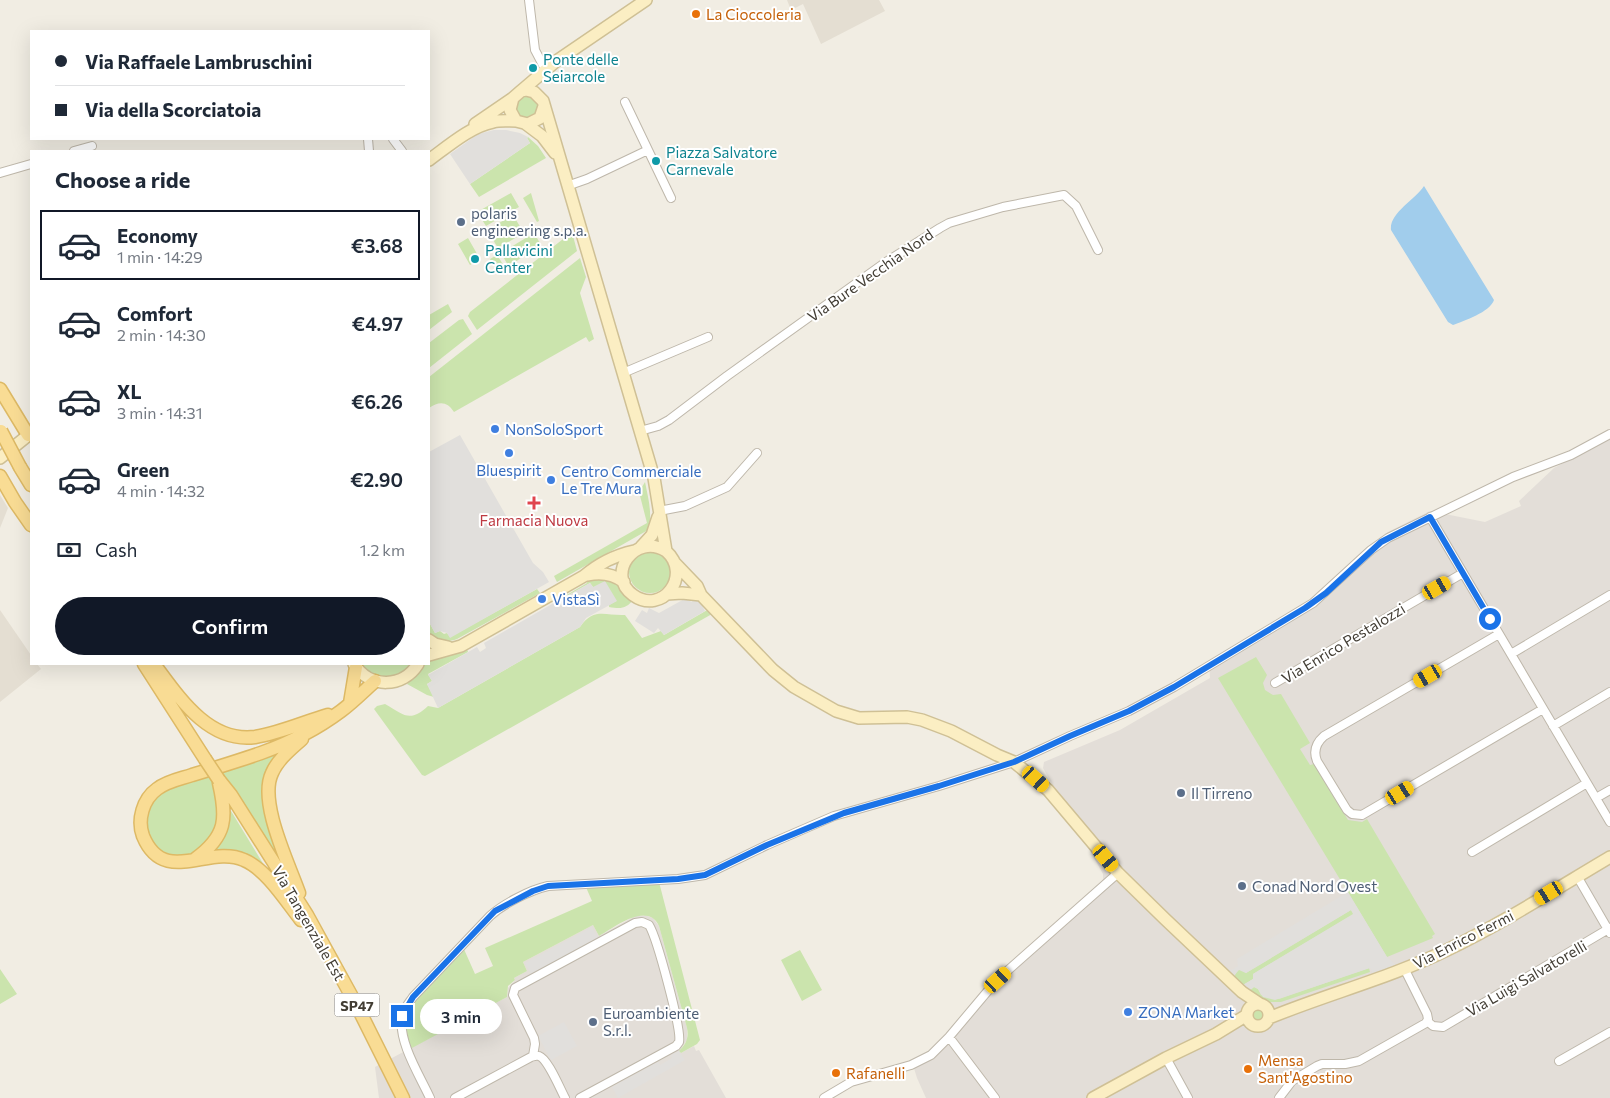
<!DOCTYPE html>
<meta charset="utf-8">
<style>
body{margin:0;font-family:Commissioner,sans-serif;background:#f2f2f3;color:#1f2937;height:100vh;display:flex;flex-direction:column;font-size:19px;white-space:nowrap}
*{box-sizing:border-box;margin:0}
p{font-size:16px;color:#747a83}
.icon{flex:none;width:28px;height:28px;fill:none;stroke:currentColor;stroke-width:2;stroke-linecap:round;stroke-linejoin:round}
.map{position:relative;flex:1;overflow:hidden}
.drawer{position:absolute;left:30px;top:150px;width:400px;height:515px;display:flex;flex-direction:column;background:#fff;border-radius:0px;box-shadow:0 5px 20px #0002}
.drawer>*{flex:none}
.banner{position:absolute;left:30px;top:30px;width:400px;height:110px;border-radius:0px;box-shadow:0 5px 20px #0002;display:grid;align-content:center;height:110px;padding:0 25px;background:#fff}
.end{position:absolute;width:22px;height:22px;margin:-11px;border:6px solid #1a73e8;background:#fff;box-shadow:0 0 0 2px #fff}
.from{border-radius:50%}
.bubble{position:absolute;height:35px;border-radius:18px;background:#fff;box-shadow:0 5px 20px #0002;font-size:16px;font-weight:600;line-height:35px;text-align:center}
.car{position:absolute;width:15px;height:30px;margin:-15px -8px;border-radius:6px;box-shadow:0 0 4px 1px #0007;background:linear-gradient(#f5c518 24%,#345 0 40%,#f5c518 0 76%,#345 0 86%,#f5c518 0)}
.banner b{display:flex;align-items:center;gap:18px;height:48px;font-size:19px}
.banner b+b{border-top:1px solid #e0e1e3}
.banner i{width:12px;height:12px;background:#1f2937}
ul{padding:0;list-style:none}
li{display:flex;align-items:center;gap:15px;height:70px;margin:0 10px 8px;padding:0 15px;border:2px solid transparent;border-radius:0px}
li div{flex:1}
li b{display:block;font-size:19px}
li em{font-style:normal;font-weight:600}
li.selected{border-color:#111827}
li>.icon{width:45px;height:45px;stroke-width:1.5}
h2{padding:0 25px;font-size:22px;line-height:60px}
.pay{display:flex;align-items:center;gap:12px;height:55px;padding:0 25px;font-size:19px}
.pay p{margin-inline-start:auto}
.button{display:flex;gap:10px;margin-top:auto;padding:10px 25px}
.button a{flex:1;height:58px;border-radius:30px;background:#111827;color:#fff;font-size:20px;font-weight:600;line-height:58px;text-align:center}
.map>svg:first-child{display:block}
.residential{fill:#e4ded2}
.industrial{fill:#e3ded8}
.green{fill:#cbe4ad}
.parking{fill:#e1dfdc}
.water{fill:#a1cdec}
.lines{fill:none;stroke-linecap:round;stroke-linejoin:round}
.street-casing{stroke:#beb7aa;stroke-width:10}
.secondary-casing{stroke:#cfc095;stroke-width:14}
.primary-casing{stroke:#ddb965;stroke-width:15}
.street{stroke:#fff;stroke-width:8}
.secondary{stroke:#fbeec3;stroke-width:11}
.primary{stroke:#f9dc94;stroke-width:12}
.primary-bridge-casing{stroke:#ddb965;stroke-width:15;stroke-linecap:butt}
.primary-bridge{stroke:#f9dc94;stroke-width:12}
.route{stroke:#1a73e8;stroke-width:6}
.food-dot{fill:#e8710a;stroke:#fff;stroke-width:2}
.culture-dot{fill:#0f9aa8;stroke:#fff;stroke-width:2}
.service-dot{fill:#5c6f8a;stroke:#fff;stroke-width:2}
.shop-dot{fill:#3f7fe0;stroke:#fff;stroke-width:2}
.health-dot{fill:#e0444e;stroke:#fff;stroke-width:2}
.labels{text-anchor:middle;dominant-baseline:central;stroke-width:4;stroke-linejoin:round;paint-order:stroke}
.shield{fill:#fff;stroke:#7b7771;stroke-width:1}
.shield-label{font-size:14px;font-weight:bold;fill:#423d34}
.food-label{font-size:15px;fill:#c56008;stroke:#fff;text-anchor:start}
.culture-label{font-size:15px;fill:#0d838f;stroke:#fff;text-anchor:start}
.service-label{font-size:15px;fill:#4e5e75;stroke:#fff;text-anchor:start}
.street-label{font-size:15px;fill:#423d34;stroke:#fff}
.shop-label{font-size:15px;fill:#366cbe;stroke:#fff;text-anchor:start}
.health-label{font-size:15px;fill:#be3a42;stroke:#fff}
</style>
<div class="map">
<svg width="1610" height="1098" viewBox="0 0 1610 1098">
<rect width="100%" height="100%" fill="#f1ede3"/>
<path class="residential" d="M787 0H879L885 11 821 44 803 4 791 10Z
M0 495 8 508 0 528Z
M0 610 31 655V664H37L41 669 0 702Z"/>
<path class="industrial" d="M1610 439V1098H926L917 1078 912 1062 936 1046 969 1007 1101 883 1103 879V874L1098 865 1043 768 1044 762 1120 730 1210 678 1209 662 1308 603 1370 546 1388 532 1430 511 1485 522 1521 506 1519 501 1554 468Z
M645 915 653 918 659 926 687 1028V1040L680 1051 681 1053 694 1046 696 1051 699 1050 726 1098H379L375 1067 507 997 508 988 515 980 514 978 527 971 523 962 593 925 599 936 635 916Z"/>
<path class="green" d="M516 107a11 11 0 1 1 22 0a11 11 0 1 1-22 0Z
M528 137 538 146 546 158 479 197 470 184 530 143 527 138Z
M511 193 519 207 486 226 477 212Z
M531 193 539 221 537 222 523 198Z
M513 215 524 233 498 248 487 230Z
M572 232 577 251 477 330 468 316 470 312Z
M534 233 540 243 509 267 501 253Z
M468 238 480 259 470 265 458 244Z
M497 255 506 269 499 275 490 259Z
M580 258 586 277 580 293 594 339 589 342 586 337 454 412C447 401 439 401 429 408V377Z
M448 304 452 312 429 330V315Z
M463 319 472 334 429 368V343L459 320Z
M645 482C648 497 653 515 648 530L557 582 554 576 647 523 639 492Z
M629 572a21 21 0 1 1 42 0a21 21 0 1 1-42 0Z
M594 578 615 581 634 599C626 609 621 609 609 607V605L616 601 593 587 590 583 567 596 569 601 568 602 565 596 587 583V581Z
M537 589 540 593 457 639C446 643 438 641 429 634V622L435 633 440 631 444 634 447 633 450 637Z
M709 609 712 614 425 776 422 775 374 709 377 706 385 704C404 715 410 723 428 706L438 708 580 627C594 607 605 616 625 615L642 638 661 631 664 635Z
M467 649 468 652 428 674 432 681 427 684 434 697 427 695 407 684 419 673 425 664H429V659Z
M1256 657 1267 675 1263 683 1265 690 1273 695 1281 694 1310 743 1300 749 1310 765 1314 764 1348 820 1362 822 1367 819 1435 934 1432 936 1433 938 1387 957 1218 678Z
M361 664H411C397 681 375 680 361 664Z
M281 751 268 774 288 873 226 778 212 782 216 789 220 823C216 830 212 840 206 846 203 848 198 850 195 852 161 871 131 825 156 797 159 793 164 790 168 788Z
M228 811H231L267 870 211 851Z
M659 882 700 1040 697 1044 681 1053 679 1051C686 1044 689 1038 687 1028L659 926C647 901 614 928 599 936L593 925 523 962 527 971 514 978 515 980 508 986 507 997 412 1048 410 1047C403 1032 405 1019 411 1005L463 947 475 974 493 966 485 948 592 901 585 885Z
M1351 910 1354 914 1253 974V979L1243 985 1235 977V975L1239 969 1246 973Z
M800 950 822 990 802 1001 781 960Z
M1369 968 1370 972 1281 1002H1264L1249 991 1254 987 1258 989 1261 995 1279 999Z
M0 969 17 994 0 1004Z
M1252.5 1016a5.5 5.5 0 1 1 11 0a5.5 5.5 0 1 1-11 0Z"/>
<path class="parking" d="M494 130H506L520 133 528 137 527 138 530 143 470 184 450 154 478 134Z
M460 435 533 563 543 572 549 582 450 638 447 633 440 631 435 633 429 622V452Z
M605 581 617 601 586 618 580 627 438 708 427 684 432 681 428 675 477 647 480 652 486 648 484 643 559 600 562 605 568 602 569 601 567 596 590 583 593 587Z
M688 597 691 602 696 599 701 603 705 611 664 635 658 628 654 633 635 621 642 610 647 613 649 608 659 613Z
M1348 892 1387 957 1396 965 1373 973 1370 968 1275 1000 1263 997 1258 989 1254 987 1249 991 1243 985 1253 979V974L1353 914 1351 910 1246 973 1239 970 1235 974V977L1226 969 1232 970 1238 966 1237 959Z
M592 927 598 938 531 974 525 963Z
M564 1022 577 1046 551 1060 538 1036Z
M679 1051 685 1060 618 1098 612 1087 658 1062 660 1065 672 1058 671 1055Z"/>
<path class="water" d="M1424 186 1494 300C1490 312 1464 321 1453 325L1448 322 1391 230C1389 213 1415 200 1424 186Z"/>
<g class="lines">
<g class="street-casing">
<path id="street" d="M529 0 535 50 545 69
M625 102 671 198
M368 139 369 151
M393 139 402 151
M74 151 92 146
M0 173 31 164
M567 186 587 179 648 150
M623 373 708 337
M640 431 658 426 669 420 727 376 886 262 940 228 949 223 1003 207 1064 195 1076 206 1098 250
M659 511 685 506 727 487 757 453
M1430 517 1610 822
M1499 634 1324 736C1316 743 1313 751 1317 761L1347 810 1352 814 1362 815 1543 709
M1511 654 1610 595
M1275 683 1463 573
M1553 726 1610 692
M1596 798 1610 790
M1472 852 1587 783
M1577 876 1610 933
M1427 1021 1433 1026 1443 1027 1610 928
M949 1037 995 1098
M533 1056 535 1044 534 1038 513 995 515 988 635 923 642 922 649 925C657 938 682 1030 679 1042L676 1046 580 1098
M1166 1058 1188 1098
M1559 1061 1610 1032
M430 1098C420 1076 398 1042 402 1017 403 1009 409 1003 413 997L490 916C503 904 530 890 548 886L678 879 705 875 767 845 834 816 939 786 1014 762 1070 736 1129 711 1174 687 1313 603 1371 550 1388 538 1513 477 1571 455 1610 434
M455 1098 531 1057C534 1056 536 1055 539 1056 548 1059 560 1089 565 1098
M824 1098 851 1082 911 1065 931 1055 949 1037 997 980 1118 873
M1279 1098 1292 1081 1317 1066 1322 1064H1345L1359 1061 1426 1023 1428 1019 1427 1014 1404 968"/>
</g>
<g class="secondary-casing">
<path id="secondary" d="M521 91 555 62 646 0
M544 106 540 118 528 124 516 121 510 110 513 98 521 91 526 90 534 92 543 101 654 478 666 551C693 575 662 616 633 595 605 575 635 532 666 551
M475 124 513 98
M526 124 542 136 555 153
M429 160C447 147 471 126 493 122 500 120 508 121 516 121
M0 458 31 433
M641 547 652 535 658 517
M674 562 697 586 701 595 773 670 794 687 836 711 859 718 907 717 922 720 951 731 997 755 1014 762 1048 790 1118 873 1165 919 1242 992 1260 1004
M588 575C601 572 613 574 624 582
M667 594 682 593 701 595
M429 640 435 644 448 647
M429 655 461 646 584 576C598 564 616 555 634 551
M354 664C370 689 403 688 418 664
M1247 1015a11 11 0 1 1 22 0a11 11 0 1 1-22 0Z
M1269 1018C1327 994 1390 978 1447 950 1503 923 1556 889 1610 857
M1093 1098 1166 1058 1216 1034 1247 1015"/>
</g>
<g class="primary-casing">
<path id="primary" d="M0 389 28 435
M20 467 31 485
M0 476 15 502 31 525
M144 664 205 759
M154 664C178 696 208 743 255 737 280 733 304 722 328 715
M350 703 356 667
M219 780 231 795 307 915 357 1006 403 1098
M195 859C227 836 227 818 219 783
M299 893C289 864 258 802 272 773 278 759 291 749 302 739
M301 920C286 901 266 869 244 860 209 844 164 887 143 836 137 820 143 799 157 789 167 781 180 779 192 775 215 768 238 761 261 753 289 743 317 729 341 711 353 702 364 691 375 681"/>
</g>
<use href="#street" class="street"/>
<use href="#secondary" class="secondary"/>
<use href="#primary" class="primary"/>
<g class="primary-bridge-casing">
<path id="primary-bridge" d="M1 431 20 467
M205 759 219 780"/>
</g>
<use href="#primary-bridge" class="primary-bridge"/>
</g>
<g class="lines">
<path class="route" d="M402 1016 413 997 495 911 533 891 548 886 678 879 705 875 767 845 844 813 939 786 1014 762 1070 736 1129 711 1174 687 1305 608 1326 593 1381 542 1430 517 1490 619"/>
</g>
<g class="food-dot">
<circle cx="696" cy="14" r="5"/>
<circle cx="1248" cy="1069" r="5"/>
<circle cx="836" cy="1073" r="5"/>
</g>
<g class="culture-dot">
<circle cx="533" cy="68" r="5"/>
<circle cx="656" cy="161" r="5"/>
<circle cx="475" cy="259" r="5"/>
</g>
<g class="service-dot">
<circle cx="461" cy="222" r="5"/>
<circle cx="1181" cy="793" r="5"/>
<circle cx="1242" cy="886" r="5"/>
<circle cx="593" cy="1022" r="5"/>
</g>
<g class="shop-dot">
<circle cx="495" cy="429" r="5"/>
<circle cx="509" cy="453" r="5"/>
<circle cx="551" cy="480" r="5"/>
<circle cx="542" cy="599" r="5"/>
<circle cx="1128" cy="1012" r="5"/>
</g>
<path class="health-dot" d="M531.5 495.5h5v5h5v5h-5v5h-5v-5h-5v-5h5z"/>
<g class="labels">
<rect class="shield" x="334.5" y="993.5" width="45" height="23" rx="4"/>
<g class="shield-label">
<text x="357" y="1005">SP47</text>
</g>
<g class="food-label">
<text x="706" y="14">La Cioccoleria</text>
<text x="1258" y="1060">Mensa<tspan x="1258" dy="17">Sant'Agostino</tspan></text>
<text x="846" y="1073">Rafanelli</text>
</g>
<g class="culture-label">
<text x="543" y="59">Ponte delle<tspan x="543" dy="17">Seiarcole</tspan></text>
<text x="666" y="152">Piazza Salvatore<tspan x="666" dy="17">Carnevale</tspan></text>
<text x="485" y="250">Pallavicini<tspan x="485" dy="17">Center</tspan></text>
</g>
<g class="service-label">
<text x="471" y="213">polaris<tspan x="471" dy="17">engineering s.p.a.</tspan></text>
<text x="1191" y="793">Il Tirreno</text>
<text x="1252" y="886">Conad Nord Ovest</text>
<text x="603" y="1013">Euroambiente<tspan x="603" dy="17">S.r.l.</tspan></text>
</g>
<g class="street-label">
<text transform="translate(870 275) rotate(-35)">Via Bure Vecchia Nord</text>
<text transform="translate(1343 643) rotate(-31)">Via Enrico Pestalozzi</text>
<text transform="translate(309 923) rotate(60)">Via Tangenziale Est</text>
<text transform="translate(1463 939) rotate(-27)">Via Enrico Fermi</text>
<text transform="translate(1526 978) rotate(-30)">Via Luigi Salvatorelli</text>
</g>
<g class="shop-label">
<text x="505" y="429">NonSoloSport</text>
<text x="509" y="470" text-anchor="middle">Bluespirit</text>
<text x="561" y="471">Centro Commerciale<tspan x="561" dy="17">Le Tre Mura</tspan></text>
<text x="552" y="599">VistaSì</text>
<text x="1138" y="1012">ZONA Market</text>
</g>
<g class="health-label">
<text x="534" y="520">Farmacia Nuova</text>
</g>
</g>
</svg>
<i class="end from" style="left:1490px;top:619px"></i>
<i class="end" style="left:402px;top:1016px"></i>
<div class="bubble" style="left:420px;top:999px;width:82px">3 min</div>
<i class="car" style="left:1437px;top:588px;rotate:60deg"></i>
<i class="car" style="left:1428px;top:676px;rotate:240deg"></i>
<i class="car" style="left:1036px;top:779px;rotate:132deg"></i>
<i class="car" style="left:1400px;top:793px;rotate:59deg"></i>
<i class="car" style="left:1106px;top:858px;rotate:140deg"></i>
<i class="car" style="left:1549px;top:893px;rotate:239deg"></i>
<i class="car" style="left:998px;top:980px;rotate:48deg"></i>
<div class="banner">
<b><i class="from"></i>Via Raffaele Lambruschini</b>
<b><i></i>Via della Scorciatoia</b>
</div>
<section class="drawer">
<h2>Choose a ride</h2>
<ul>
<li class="selected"><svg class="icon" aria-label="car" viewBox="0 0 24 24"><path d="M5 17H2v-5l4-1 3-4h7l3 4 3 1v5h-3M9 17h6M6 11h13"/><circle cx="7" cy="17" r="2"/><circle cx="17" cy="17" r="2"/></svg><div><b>Economy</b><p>1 min · 14:29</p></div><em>€3.68</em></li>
<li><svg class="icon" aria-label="car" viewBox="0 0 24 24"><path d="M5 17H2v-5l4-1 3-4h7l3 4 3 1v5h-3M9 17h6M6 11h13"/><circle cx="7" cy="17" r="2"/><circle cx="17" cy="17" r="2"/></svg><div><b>Comfort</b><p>2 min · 14:30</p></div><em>€4.97</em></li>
<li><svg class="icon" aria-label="car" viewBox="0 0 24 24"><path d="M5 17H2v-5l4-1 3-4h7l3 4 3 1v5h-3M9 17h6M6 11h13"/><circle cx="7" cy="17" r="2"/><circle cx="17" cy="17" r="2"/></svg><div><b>XL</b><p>3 min · 14:31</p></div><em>€6.26</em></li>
<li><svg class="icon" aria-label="car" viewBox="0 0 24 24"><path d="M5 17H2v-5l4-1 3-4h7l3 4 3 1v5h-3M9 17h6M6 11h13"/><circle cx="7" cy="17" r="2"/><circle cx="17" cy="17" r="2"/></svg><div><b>Green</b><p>4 min · 14:32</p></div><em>€2.90</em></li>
</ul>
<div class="pay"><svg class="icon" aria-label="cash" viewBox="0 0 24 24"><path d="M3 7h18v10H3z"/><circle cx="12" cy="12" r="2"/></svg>Cash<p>1.2 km</p></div>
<div class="button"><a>Confirm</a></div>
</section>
</div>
